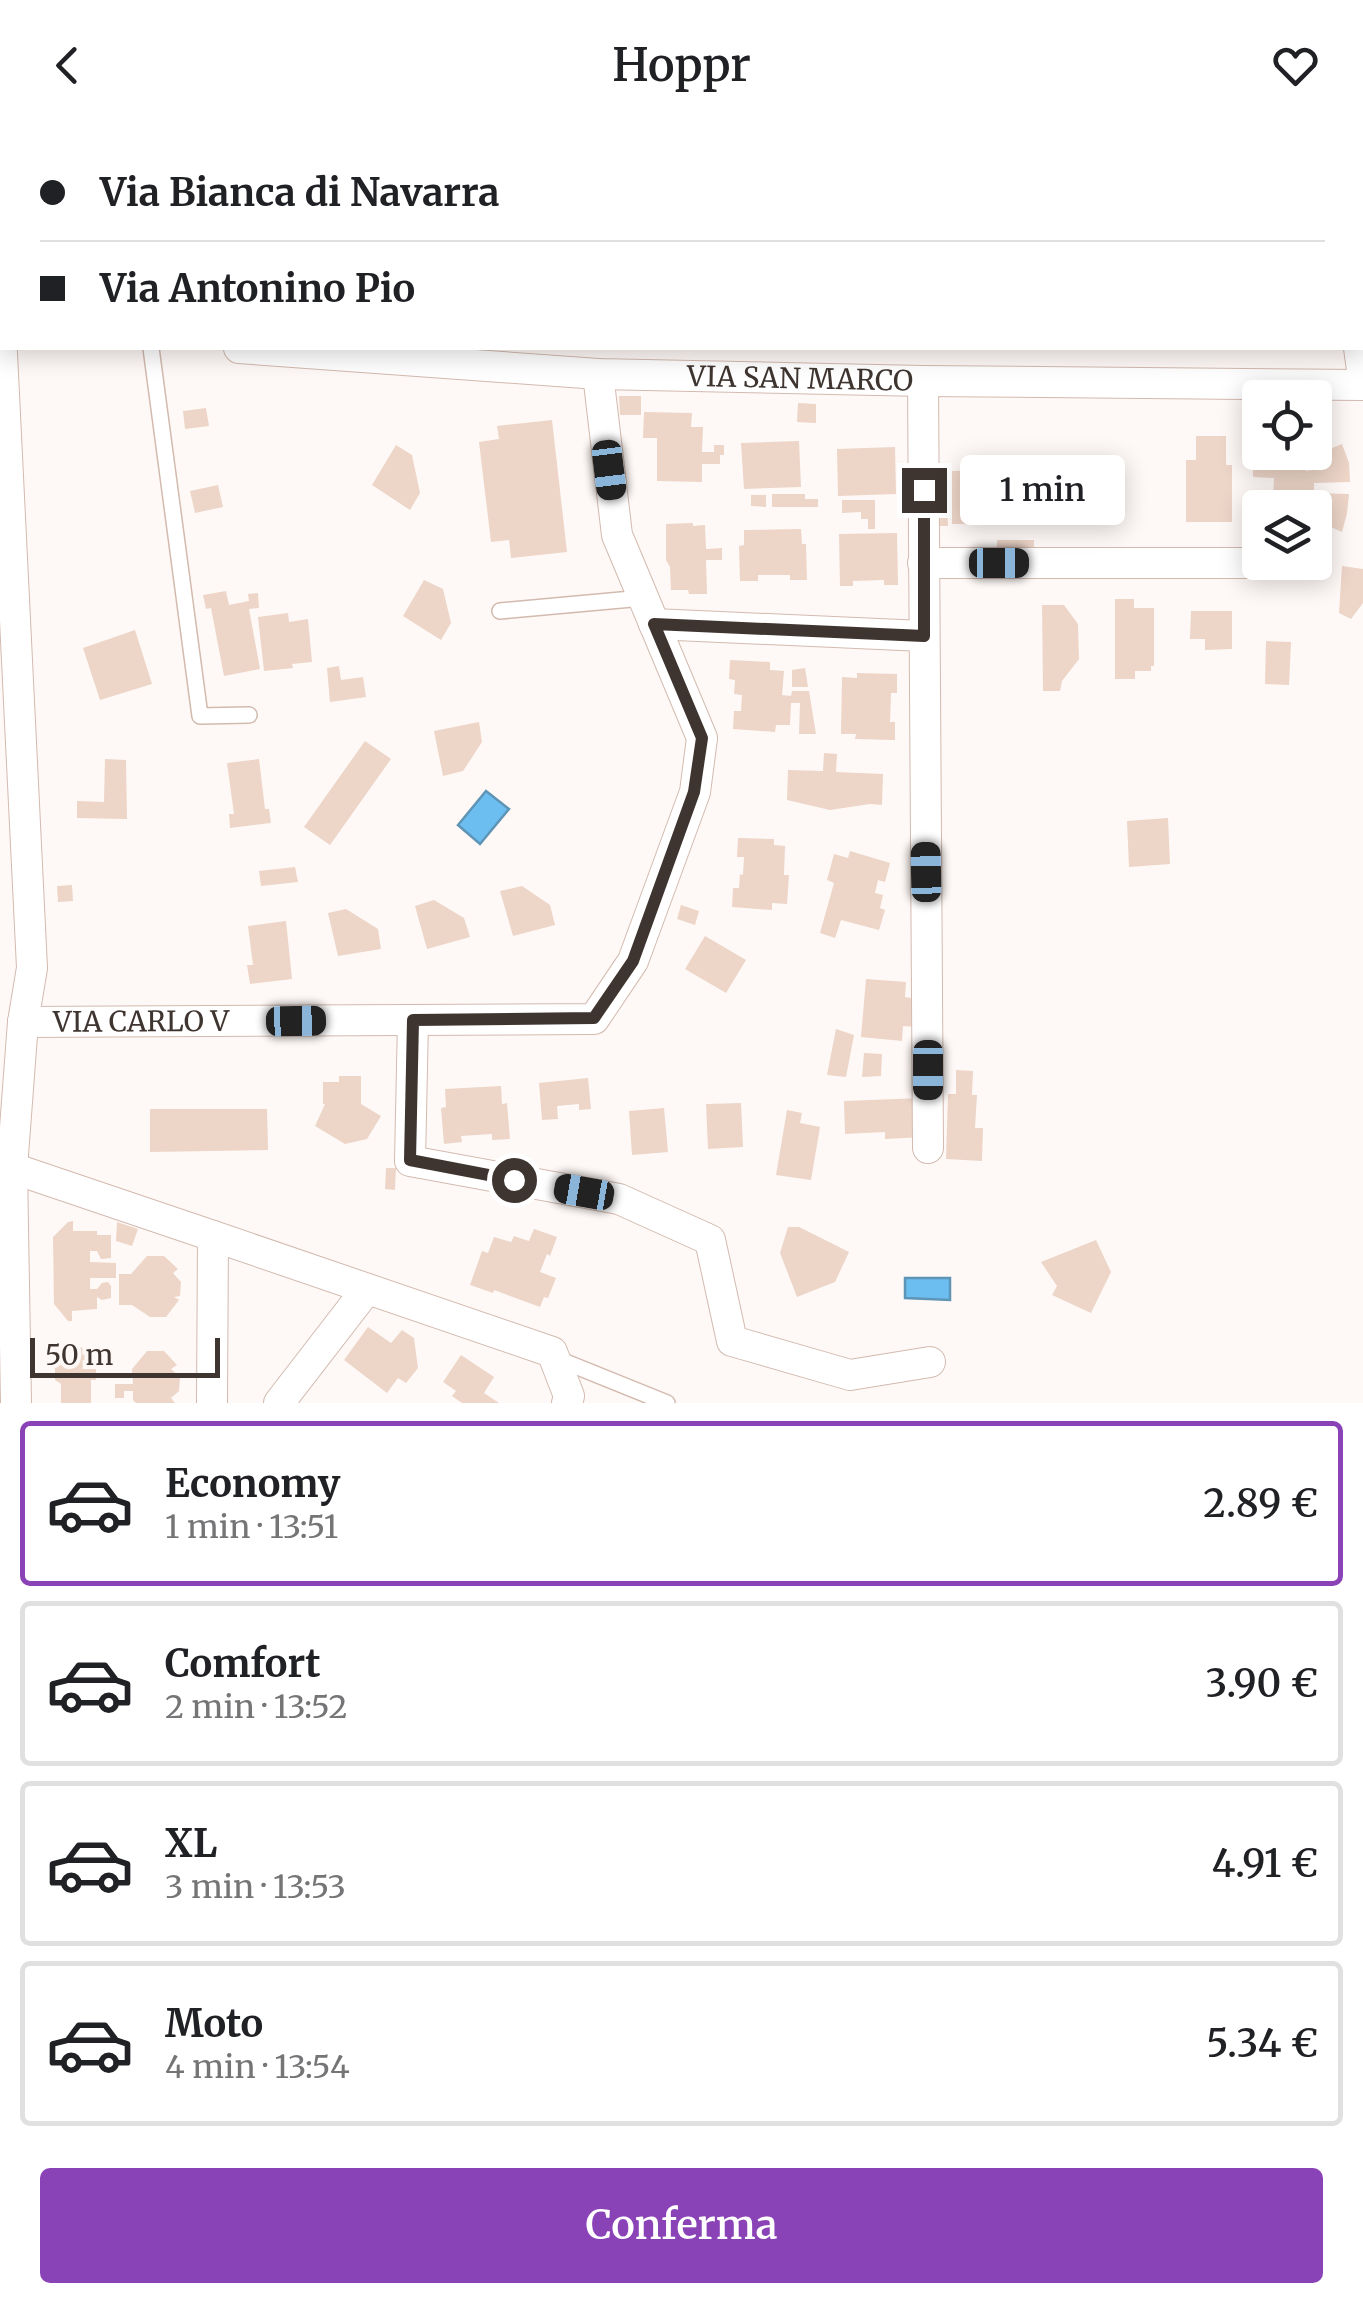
<!DOCTYPE html>
<html lang="it">
<meta charset="utf-8">
<style>
body{margin:0;font-family:Merriweather,serif;background:#f2f2f2;color:#202124;height:100vh;display:flex;flex-direction:column;font-size:38px;white-space:nowrap}
*{box-sizing:border-box;margin:0}
p{font-size:32px;color:#757577}
.icon{flex:none;width:55px;height:55px;fill:none;stroke:currentColor;stroke-width:2;stroke-linecap:round;stroke-linejoin:round}
.map{position:relative;height:1273px;overflow:hidden}
.panel{display:flex;flex-direction:column;background:#fff;flex:1}
.panel>*{flex:none}
.top-card{position:absolute;left:0px;top:0px;width:1365px;height:220px;box-shadow:0 5px 25px #0003;display:grid;align-content:center;height:220px;padding:0 40px;background:#fff}
.controls{position:absolute;left:1242px;top:250px;display:grid;gap:20px}
.controls a{display:grid;place-items:center;width:90px;height:90px;border-radius:10px;background:#fff;box-shadow:0 5px 25px #0003;font-size:50px}
.scale{position:absolute;left:30px;bottom:25px;width:190px;box-sizing:border-box;padding-left:10px;border:5px solid #3f3530;border-top:0;font-size:28px;line-height:35px;white-space:nowrap;color:#3f3530;-webkit-text-stroke:8px #fef9f6;paint-order:stroke}
.end{position:absolute;width:45px;height:45px;margin:-22px;border:12px solid #3f3530;background:#fff;box-shadow:0 0 0 5px #fff}
.from{border-radius:50%}
.bubble{position:absolute;height:70px;border-radius:10px;background:#fff;box-shadow:0 5px 25px #0003;font-size:32px;font-weight:600;line-height:70px;text-align:center}
.car{position:absolute;width:30px;height:60px;margin:-30px -15px;border-radius:12px;box-shadow:0 0 8px 2px #0007;background:linear-gradient(#222 24%,#8ab4d8 0 40%,#222 0 76%,#8ab4d8 0 86%,#222 0)}
.top-card b{display:flex;align-items:center;gap:35px;height:95px;font-size:38px}
.top-card b+b{border-top:2px solid #e0e0e0}
.top-card i{width:25px;height:25px;background:#202124}
ul{padding:18px 0 0;list-style:none}
li{display:flex;align-items:center;gap:30px;height:165px;margin:0 20px 15px;padding:0 20px;border:5px solid #e0e0e0;border-radius:10px}
li div{flex:1}
li b{display:block;font-size:38px}
li em{font-style:normal;font-weight:600}
li.on{border-color:#8a43b6}
li>.icon{width:90px;height:90px;stroke-width:1.5}
.action{display:flex;gap:20px;margin-top:auto;padding:20px 40px}
.action a{flex:1;height:115px;border-radius:10px;background:#8a43b6;color:#fff;font-size:40px;font-weight:600;line-height:115px;text-align:center}
header{display:flex;justify-content:space-between;align-items:center;height:130px;padding:0 40px;background:#fff;font-size:45px;font-weight:600}
.map>svg:first-child{display:block}
.water{fill:#6cbef0;stroke:#5e95b6;stroke-width:2.5}
.building{fill:#edd5c8}
.lines{fill:none;stroke-linecap:round;stroke-linejoin:round}
.service-casing{stroke:#d3baaf;stroke-width:18}
.minor-casing{stroke:#d3baaf;stroke-width:32}
.path{stroke:#c3bdb9;stroke-width:5;stroke-dasharray:10 5;stroke-linecap:butt}
.service{stroke:#fff;stroke-width:15}
.minor{stroke:#fff;stroke-width:30}
.route{stroke:#3f3530;stroke-width:12}
.labels{text-anchor:middle;dominant-baseline:central;stroke-width:8;stroke-linejoin:round;paint-order:stroke}
.street-label{font-size:28px;fill:#3f3530;stroke:#fef9f6}
</style>
<header><svg class="icon" aria-label="back" viewBox="0 0 24 24"><path d="M15 5l-7 7 7 7"/></svg>Hoppr<svg class="icon" aria-label="heart" viewBox="0 0 24 24"><path d="M12 20l-8-8c-3-5 5-10 8-4 3-6 11-1 8 4z"/></svg></header>
<div class="map">
<svg width="1363" height="1273" viewBox="0 0 1363 1273">
<rect width="100%" height="100%" fill="#fef9f6"/>
<path class="water" d="M486 661 509 679 480 714 458 695Z
M905 1148H950V1170L905 1168Z"/>
<path class="building" d="M619 266H641V285H620Z
M798 273 816 274V293L797 292Z
M206 278 209 296 185 299 183 281Z
M644 282 692 283 691 297H703L702 322H714V315H724V325H720V334H702V352L657 351V308H643Z
M552 290 567 422 511 428 509 410 491 412 479 312 499 309 497 296Z
M1196 306H1226V335H1232V392H1186V330H1196Z
M799 311 801 357 744 359 741 313Z
M1342 314 1349 333 1350 352 1314 353V363L1349 364 1347 383 1342 402 1315 390V378L1306 374 1305 378H1260V388H1254L1253 368H1273L1274 348 1253 347V325L1301 327 1306 341 1312 340V326Z
M396 315 412 325 420 363 410 380 372 355Z
M895 317 896 364 838 366 837 319Z
M988 340 990 394H952L951 341Z
M218 355 223 377 195 383 190 361Z
M935 357H946L948 396H936Z
M772 364H805V369H818V377H772Z
M751 365H766V377L751 376Z
M842 370H875V399H868V389H861V382L842 383Z
M693 393V396L705 395 706 419 722 418V430H706L707 464H689L688 460H671L670 437 666 430V394Z
M801 399 802 414H806L807 450H790V445H758V451H740L739 416 744 415V400Z
M897 403 898 455H884V450L853 451V456H840L839 404Z
M997 410H1034V421H997Z
M1342 436 1363 439V473L1351 489 1339 483Z
M424 450 443 459 451 493 441 510 403 486Z
M226 461 229 475 249 471 248 464 258 463 259 478 249 479 260 539 224 546 211 478 206 479 203 465Z
M1115 469H1134V478H1154V536H1151V541H1135V549H1115Z
M1042 475H1064L1078 494 1079 529 1062 551 1060 561H1043Z
M1191 481H1232V519L1205 520V509H1190Z
M288 483 289 492 308 489 312 532 292 534 293 538 264 541 258 487Z
M135 500 152 554 100 570 83 518Z
M1266 511 1291 512 1289 555 1265 554Z
M730 530 770 532V540L784 541 782 565 791 566 792 561H809L816 604H799L800 573H791L790 595H776L775 602 733 599 734 581H741L742 565 734 564 735 550 729 549Z
M339 536 341 550 363 547 366 567 330 572 327 538Z
M805 538 808 557H792V540Z
M857 543 897 544V563H891L890 592H895V610L855 609 856 604H841L842 547 857 548Z
M479 592 482 612 463 641 443 646 434 601Z
M365 611 391 629 330 715 304 697Z
M824 623 837 624 836 642 883 644 882 675 870 674 830 680 787 670 788 640 823 641Z
M105 629 126 630 127 689 77 688V671L104 672Z
M259 629 265 679H269L271 693 230 698 229 684H234L227 633Z
M1168 688 1170 734 1129 737 1127 691Z
M738 708 774 709V715L785 716 784 745H789L787 774 772 773V780L732 777 733 758H739L740 744 743 745 744 727H737Z
M850 721 890 733 885 752 878 750 875 763 883 765 880 778 885 780 879 800 841 790 835 808 820 803 834 753 827 750 834 724 848 728Z
M295 737 298 752 261 756 259 741Z
M72 755 73 771 58 772 57 756Z
M522 756 550 775 555 795 513 806 500 761Z
M434 770 464 788 470 807 427 819 415 776Z
M681 775 699 781 695 795 677 789Z
M346 779 378 799 381 819 338 826 328 783Z
M286 791 292 849 250 854 247 835H253L248 796Z
M705 806 746 830 726 863 685 839Z
M866 849 906 852 905 867 918 869 916 897 903 896 902 911 861 907Z
M836 899 854 905 846 947 827 945Z
M864 923 882 924 881 946 862 947Z
M956 940 973 941 972 965H977L975 998H983L982 1031 946 1029 948 964H956Z
M339 946H361V974L381 986 367 1009 345 1014 315 996 325 974H323V952H339Z
M588 948 591 979 579 980V974L557 976 558 989 542 990 539 953Z
M501 956 502 974 507 973 510 1009 492 1010V1004L461 1006 462 1012 444 1014 441 978 446 977 445 959Z
M922 968 923 1007 885 1009V1002L845 1004 844 971Z
M741 973 743 1017 708 1019 706 974Z
M664 978 668 1022 632 1025 629 981Z
M150 979H267L268 1020 150 1022Z
M787 980 802 983 800 993 820 997 811 1050 776 1045Z
M386 1038H396L395 1060 385 1059Z
M73 1091V1101H97V1105H111V1128L101 1129 97 1121H90V1132L116 1133V1148H90V1159H97L102 1153 108 1152 111 1156V1168L102 1170 97 1167V1179L72 1181V1191H68L54 1174 53 1107 68 1092Z
M117 1092 138 1099 132 1116 116 1111Z
M788 1097H799L849 1122 835 1152 797 1167 780 1123Z
M534 1099 557 1107 550 1126 547 1124 540 1142 556 1148 548 1168 544 1167 540 1177 494 1160 493 1163 470 1155 482 1121 488 1123 494 1107 511 1112 514 1106 529 1111Z
M1096 1110 1111 1142 1091 1183 1052 1165 1057 1156 1041 1132Z
M147 1126H164L178 1139 173 1143 181 1152 180 1166 174 1167 179 1170 166 1187H150L132 1175H119V1144H131Z
M368 1197 391 1213 402 1200 414 1208 418 1238 406 1253 398 1248 387 1263 344 1230Z
M73 1217 96 1218V1250H91V1273H61V1254L55 1250V1234L64 1231 73 1234Z
M147 1221H164L177 1235 171 1239 180 1247 179 1261 171 1268 175 1273H136L133 1270V1261H124V1268H115V1254H133L132 1239Z
M461 1225 494 1247 484 1263 499 1273H462L452 1266 456 1261 443 1252Z"/>
<g class="lines">
<g class="service-casing">
<path id="service" d="M151 218 200 586 249 585
M500 481 643 468
M558 1229 667 1273"/>
</g>
<g class="minor-casing">
<g id="minor">
<path d="M1329 0V2"/>
<path d="M1 203 32 838 23 892 12 1038 16 1273"/>
<path id="s1" d="M239 218 598 244 923 251 1363 255"/>
<path d="M1359 218 1363 247"/>
<path d="M923 251 928 1018"/>
<path d="M923 433H1301"/>
<path d="M654 494 923 506"/>
<path d="M413 890 410 1031 619 1069 710 1110 732 1211 850 1245 930 1232"/>
<path id="s2" d="M23 892 594 889 633 831 695 662 702 608 617 405 598 244"/>
<path d="M12 1038 213 1106 212 1273"/>
<path d="M213 1106 552 1222 569 1266 567 1273"/>
<path d="M279 1273 367 1159"/>
</g>
</g>
<path class="path" d="M463 2 464 0"/>
<use href="#service" class="service"/>
<use href="#minor" class="minor"/>
</g>
<g class="lines">
<path class="route" d="M514 1050 410 1030 413 890 594 888 633 831 694 662 702 608 654 494 924 506V360"/>
</g>
<g class="labels">
<g class="street-label">
<text stroke="none"><textPath href="#s1" startOffset="562">VIA SAN MARCO</textPath></text>
<text stroke="none"><textPath href="#s2" startOffset="118">VIA CARLO V</textPath></text>
</g>
</g>
</svg>
<div class="controls">
<a><svg class="icon" aria-label="locate" viewBox="0 0 24 24"><circle cx="12" cy="12" r="6"/><path d="M12 2v4M12 18v4M2 12h4M18 12h4"/></svg></a>
<a><svg class="icon" aria-label="layers" viewBox="0 0 24 24"><path d="M12 4l9 5-9 5-9-5zM3 14l9 5 9-5"/></svg></a>
</div>
<div class="scale">50 m</div>
<i class="end from" style="left:514px;top:1050px"></i>
<i class="end" style="left:924px;top:360px"></i>
<div class="bubble" style="left:960px;top:325px;width:165px">1 min</div>
<i class="car" style="left:609px;top:340px;rotate:173deg"></i>
<i class="car" style="left:999px;top:433px;rotate:90deg"></i>
<i class="car" style="left:926px;top:742px;rotate:359deg"></i>
<i class="car" style="left:296px;top:891px;rotate:89deg"></i>
<i class="car" style="left:928px;top:940px;rotate:180deg"></i>
<i class="car" style="left:584px;top:1062px;rotate:280deg"></i>
<div class="top-card">
<b><i class="from"></i>Via Bianca di Navarra</b>
<b><i></i>Via Antonino Pio</b>
</div>
</div>
<section class="panel">
<ul>
<li class="on"><svg class="icon" aria-label="car" viewBox="0 0 24 24"><path d="M5 17H2v-5l4-1 3-4h7l3 4 3 1v5h-3M9 17h6M6 11h13"/><circle cx="7" cy="17" r="2"/><circle cx="17" cy="17" r="2"/></svg><div><b>Economy</b><p>1 min · 13:51</p></div><em>2.89 €</em></li>
<li><svg class="icon" aria-label="car" viewBox="0 0 24 24"><path d="M5 17H2v-5l4-1 3-4h7l3 4 3 1v5h-3M9 17h6M6 11h13"/><circle cx="7" cy="17" r="2"/><circle cx="17" cy="17" r="2"/></svg><div><b>Comfort</b><p>2 min · 13:52</p></div><em>3.90 €</em></li>
<li><svg class="icon" aria-label="car" viewBox="0 0 24 24"><path d="M5 17H2v-5l4-1 3-4h7l3 4 3 1v5h-3M9 17h6M6 11h13"/><circle cx="7" cy="17" r="2"/><circle cx="17" cy="17" r="2"/></svg><div><b>XL</b><p>3 min · 13:53</p></div><em>4.91 €</em></li>
<li><svg class="icon" aria-label="car" viewBox="0 0 24 24"><path d="M5 17H2v-5l4-1 3-4h7l3 4 3 1v5h-3M9 17h6M6 11h13"/><circle cx="7" cy="17" r="2"/><circle cx="17" cy="17" r="2"/></svg><div><b>Moto</b><p>4 min · 13:54</p></div><em>5.34 €</em></li>
</ul>
<div class="action"><a>Conferma</a></div>
</section>
